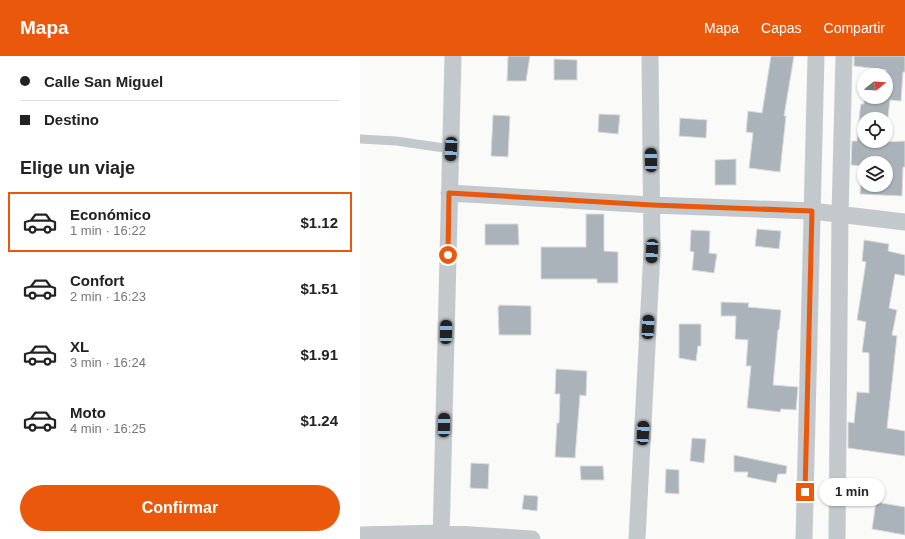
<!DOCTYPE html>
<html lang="es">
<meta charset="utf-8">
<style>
body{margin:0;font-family:Helvetica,sans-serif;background:#f2f2f2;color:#222;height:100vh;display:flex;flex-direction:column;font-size:15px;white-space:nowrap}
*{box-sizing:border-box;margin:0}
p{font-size:13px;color:#767676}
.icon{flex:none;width:22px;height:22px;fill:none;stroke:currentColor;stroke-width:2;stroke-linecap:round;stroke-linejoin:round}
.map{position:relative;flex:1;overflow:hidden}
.drawer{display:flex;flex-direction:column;background:#fff;width:360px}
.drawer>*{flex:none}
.guide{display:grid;align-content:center;height:88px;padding:0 20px;background:#fff}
.needle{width:26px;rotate:72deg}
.controls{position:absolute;left:497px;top:12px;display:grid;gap:8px}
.controls a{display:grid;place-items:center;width:36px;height:36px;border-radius:50%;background:#fff;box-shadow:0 1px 3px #0004;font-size:20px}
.end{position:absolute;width:18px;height:18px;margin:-9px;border:5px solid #ea580c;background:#fff;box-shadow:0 0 0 2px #fff}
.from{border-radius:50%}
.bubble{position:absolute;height:28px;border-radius:14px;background:#fff;box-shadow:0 1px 3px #0004;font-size:13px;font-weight:800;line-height:28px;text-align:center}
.car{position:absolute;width:12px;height:24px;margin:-12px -6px;border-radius:5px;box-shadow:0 0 3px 1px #0007;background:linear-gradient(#222 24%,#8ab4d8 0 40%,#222 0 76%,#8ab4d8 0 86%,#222 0)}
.guide b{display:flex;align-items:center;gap:14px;height:38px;font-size:15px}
.guide b+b{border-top:1px solid #e0e0e0}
.guide i{width:10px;height:10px;background:#222}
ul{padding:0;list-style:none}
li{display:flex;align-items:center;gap:12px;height:60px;margin:0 8px 6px;padding:0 12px;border:2px solid transparent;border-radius:0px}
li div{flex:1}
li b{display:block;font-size:15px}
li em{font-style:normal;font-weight:800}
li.selected{border-color:#ea580c}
li>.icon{width:36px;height:36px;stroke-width:1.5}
h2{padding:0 20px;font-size:18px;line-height:48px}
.button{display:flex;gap:8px;margin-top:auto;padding:8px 20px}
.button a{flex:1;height:46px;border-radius:24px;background:#ea580c;color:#fff;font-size:16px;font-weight:800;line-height:46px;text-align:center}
header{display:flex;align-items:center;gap:24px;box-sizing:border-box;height:56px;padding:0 20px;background:#ea580c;color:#fff}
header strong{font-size:19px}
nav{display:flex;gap:22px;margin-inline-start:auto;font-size:14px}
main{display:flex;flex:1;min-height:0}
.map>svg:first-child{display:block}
.building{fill:#aab3b9;stroke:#dcdcda;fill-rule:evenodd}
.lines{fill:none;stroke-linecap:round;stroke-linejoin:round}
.service{stroke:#c3c8cc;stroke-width:9}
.minor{stroke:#c3c8cc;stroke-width:17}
.route{stroke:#ea580c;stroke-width:5}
</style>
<header>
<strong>Mapa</strong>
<nav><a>Mapa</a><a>Capas</a><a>Compartir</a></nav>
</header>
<main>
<section class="drawer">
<div class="guide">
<b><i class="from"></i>Calle San Miguel</b>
<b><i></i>Destino</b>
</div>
<h2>Elige un viaje</h2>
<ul>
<li class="selected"><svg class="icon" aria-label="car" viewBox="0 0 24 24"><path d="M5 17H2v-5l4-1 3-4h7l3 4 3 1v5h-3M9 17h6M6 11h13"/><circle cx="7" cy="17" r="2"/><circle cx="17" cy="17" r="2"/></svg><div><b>Económico</b><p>1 min · 16:22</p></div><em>$1.12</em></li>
<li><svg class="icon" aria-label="car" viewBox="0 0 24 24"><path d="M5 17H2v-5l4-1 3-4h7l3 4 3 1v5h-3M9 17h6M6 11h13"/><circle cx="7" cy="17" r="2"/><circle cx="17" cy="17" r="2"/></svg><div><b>Confort</b><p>2 min · 16:23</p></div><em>$1.51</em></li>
<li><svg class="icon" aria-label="car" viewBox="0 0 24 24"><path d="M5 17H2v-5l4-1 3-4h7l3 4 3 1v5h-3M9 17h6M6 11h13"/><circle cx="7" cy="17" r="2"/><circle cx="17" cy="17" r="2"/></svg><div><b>XL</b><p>3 min · 16:24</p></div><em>$1.91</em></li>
<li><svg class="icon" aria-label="car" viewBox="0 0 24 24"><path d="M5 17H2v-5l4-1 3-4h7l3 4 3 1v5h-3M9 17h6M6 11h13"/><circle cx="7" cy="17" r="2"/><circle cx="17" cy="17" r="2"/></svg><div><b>Moto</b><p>4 min · 16:25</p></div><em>$1.24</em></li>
</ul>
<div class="button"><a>Confirmar</a></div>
</section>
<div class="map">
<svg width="545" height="483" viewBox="0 0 545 483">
<rect width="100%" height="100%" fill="#fafaf8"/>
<path class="building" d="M148 0H170L166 25H147Z
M411 0H434L424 60H426L420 116 389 112 393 77 386 76 388 55 402 57Z
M494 0H545V16H543L541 45 530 44 526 77V63H504V85H525V86L545 85V111H543L542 140 500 138 502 110 491 109 492 85H497L500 54 501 48H504V41H526V14L494 10ZM504 107H526V129H504Z
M194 3 217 4V24H194Z
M239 58 260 59 258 78 238 76Z
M133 59 150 60 148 101 131 100Z
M320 62 347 64 346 82 319 80Z
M376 103V129H355V104Z
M226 158H244V195L258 196V227H237V223H181V191H226Z
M125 168H158L159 189H125Z
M397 173 421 175 419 193 395 190Z
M331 174 350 175 349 197 357 198 354 217 332 214 334 196 330 195Z
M504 184 529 188 528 195 545 199V220L535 218 529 252 537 254 532 279 537 280 527 372 545 375V400L488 392V366L494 367 497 336 509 337V297L502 296 506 266 497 264 506 206 502 205Z
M361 246 389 247 388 251 421 254 419 274H418L413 329 438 331 436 354 421 353 420 356 387 352 391 310H386L388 284 375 283 376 260H361Z
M139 249 171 250V279H139L138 251H139Z
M319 268H341V290H338L336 305 319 302Z
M196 313 227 315 226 340 220 339 215 402 195 401 197 367H199L200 338H195Z
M332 382 346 383 344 407 330 405Z
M374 399 427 410 426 418H418L416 427 387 421 388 416H374Z
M111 407 129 408 128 433 110 432Z
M220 410H243L244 424H221Z
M306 413 319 414V438L305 437Z
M164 439 177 440 178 441 177 455 162 453Z
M516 446 545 451V479L512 473Z"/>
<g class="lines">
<path class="service" d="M0 83 36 85 91 93"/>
<path class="minor" d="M89 137 292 149 452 155 545 166
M0 479 81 477 172 483
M81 483 93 0
M277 483 292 195 290 0
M444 483 456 0
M477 483 480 159 484 0"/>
</g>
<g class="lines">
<path class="route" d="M88 199 89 137 292 149 452 155 445 436"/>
</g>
</svg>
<div class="controls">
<a><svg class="needle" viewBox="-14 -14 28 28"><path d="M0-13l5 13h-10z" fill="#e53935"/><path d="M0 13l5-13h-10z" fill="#767676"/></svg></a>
<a><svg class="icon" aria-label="locate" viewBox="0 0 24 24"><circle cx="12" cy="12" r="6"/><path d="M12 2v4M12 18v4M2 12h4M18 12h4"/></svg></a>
<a><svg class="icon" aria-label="layers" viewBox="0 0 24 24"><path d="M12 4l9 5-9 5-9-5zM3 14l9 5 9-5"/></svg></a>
</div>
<i class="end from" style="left:88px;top:199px"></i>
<i class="end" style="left:445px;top:436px"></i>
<div class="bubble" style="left:459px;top:422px;width:66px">1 min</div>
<i class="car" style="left:91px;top:93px;rotate:183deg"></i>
<i class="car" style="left:291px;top:104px;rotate:359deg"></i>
<i class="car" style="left:292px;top:195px;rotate:183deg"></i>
<i class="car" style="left:288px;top:271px;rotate:3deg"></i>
<i class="car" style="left:86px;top:276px;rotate:1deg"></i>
<i class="car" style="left:84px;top:369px;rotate:1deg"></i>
<i class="car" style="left:283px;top:377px;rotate:3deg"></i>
</div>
</main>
